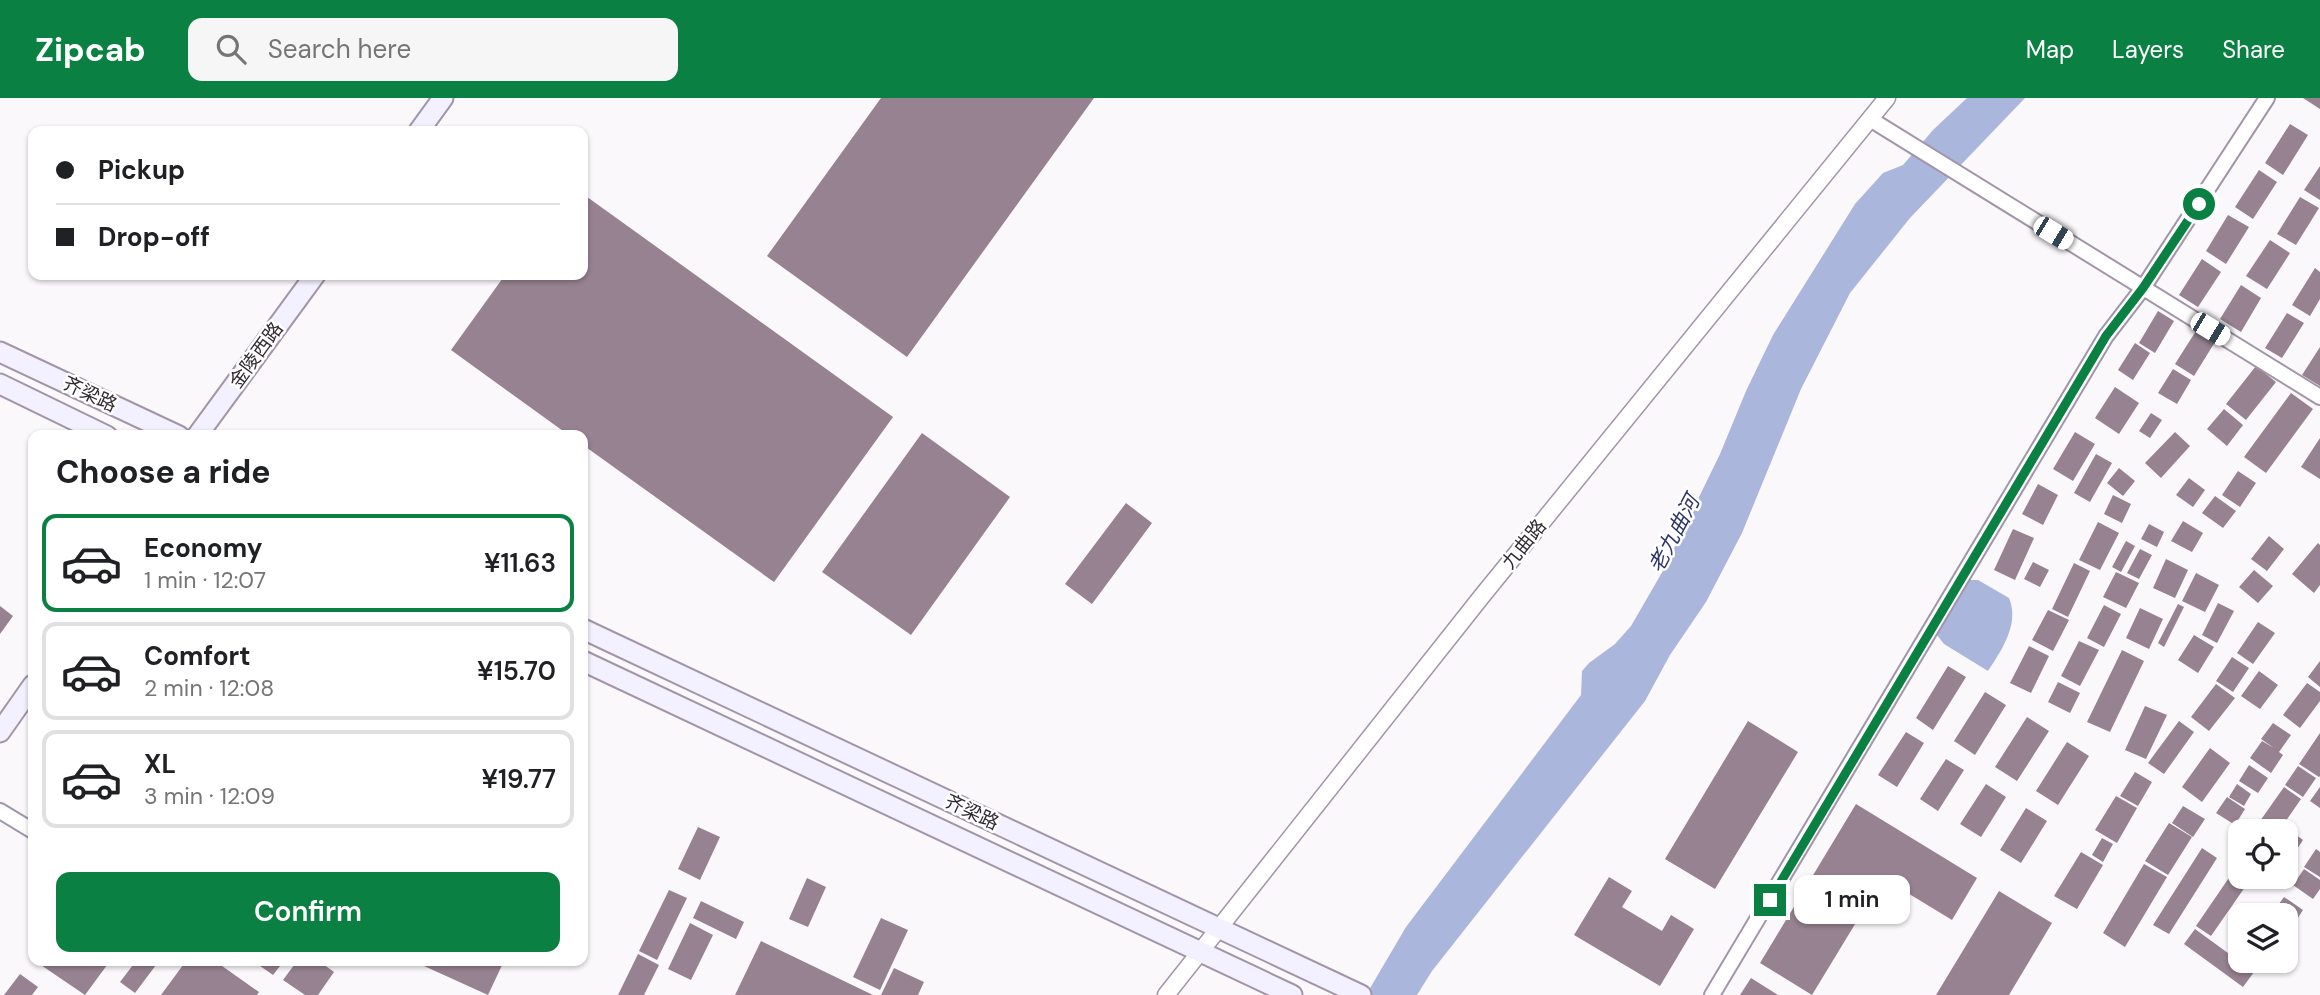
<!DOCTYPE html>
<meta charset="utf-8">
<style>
body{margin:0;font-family:"DM Sans","Noto Sans SC",sans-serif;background:#f6f6f6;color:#202124;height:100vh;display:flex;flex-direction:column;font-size:26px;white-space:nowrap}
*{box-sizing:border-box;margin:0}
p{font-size:23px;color:#757577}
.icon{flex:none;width:38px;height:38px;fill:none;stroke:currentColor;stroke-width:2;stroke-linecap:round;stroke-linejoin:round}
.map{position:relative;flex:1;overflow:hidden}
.panel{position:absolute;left:28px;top:332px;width:560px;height:536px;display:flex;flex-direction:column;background:#fff;border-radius:14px;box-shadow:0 2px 5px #0004}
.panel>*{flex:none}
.top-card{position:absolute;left:28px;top:28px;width:560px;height:154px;border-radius:14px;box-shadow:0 2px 5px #0004;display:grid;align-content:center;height:154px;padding:0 28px;background:#fff}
.buttons{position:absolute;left:2228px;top:721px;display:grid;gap:14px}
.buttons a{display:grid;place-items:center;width:70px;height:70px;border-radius:14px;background:#fff;box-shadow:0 2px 5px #0004;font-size:35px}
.end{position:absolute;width:32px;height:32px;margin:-16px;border:9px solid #0b8043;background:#fff;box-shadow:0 0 0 4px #fff}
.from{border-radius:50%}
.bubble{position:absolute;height:49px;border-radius:14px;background:#fff;box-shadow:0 2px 5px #0004;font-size:23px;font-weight:600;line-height:49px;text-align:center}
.car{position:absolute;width:21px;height:42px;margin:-21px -10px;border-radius:9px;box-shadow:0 0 5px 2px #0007;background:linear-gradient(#fff 24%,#345 0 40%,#fff 0 76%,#345 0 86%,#fff 0)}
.top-card b{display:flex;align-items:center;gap:24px;height:66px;font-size:26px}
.top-card b+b{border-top:2px solid #e0e0e0}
.top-card i{width:18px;height:18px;background:#202124}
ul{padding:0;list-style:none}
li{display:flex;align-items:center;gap:21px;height:98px;margin:0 14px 10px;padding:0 14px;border:4px solid #e0e0e0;border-radius:14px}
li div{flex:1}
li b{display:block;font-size:26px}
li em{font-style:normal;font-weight:600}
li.active{border-color:#0b8043}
li>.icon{width:63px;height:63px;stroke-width:1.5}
h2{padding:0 28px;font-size:32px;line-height:84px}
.cta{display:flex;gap:14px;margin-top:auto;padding:14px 28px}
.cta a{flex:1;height:80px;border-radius:14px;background:#0b8043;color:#fff;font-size:28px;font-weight:600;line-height:80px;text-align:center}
header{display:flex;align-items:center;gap:42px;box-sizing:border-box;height:98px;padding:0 35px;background:#0b8043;color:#fff}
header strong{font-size:33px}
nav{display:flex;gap:38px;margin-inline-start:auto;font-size:24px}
.search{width:490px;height:63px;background:#f6f6f6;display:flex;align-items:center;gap:18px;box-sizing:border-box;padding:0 24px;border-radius:14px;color:#757577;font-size:26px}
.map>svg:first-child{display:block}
.water{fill:#abb6dd}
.building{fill:#968290}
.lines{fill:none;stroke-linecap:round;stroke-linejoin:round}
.minor-casing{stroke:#a295a9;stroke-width:18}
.tertiary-casing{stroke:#a295a9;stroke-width:19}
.secondary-casing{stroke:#a295a9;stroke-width:23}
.minor{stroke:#fff;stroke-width:14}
.tertiary{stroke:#fff;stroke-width:16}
.secondary{stroke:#f3f0ff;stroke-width:19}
.route{stroke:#0b8043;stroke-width:9}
.labels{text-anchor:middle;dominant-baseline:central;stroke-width:5;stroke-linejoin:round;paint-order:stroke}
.street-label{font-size:19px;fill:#302a32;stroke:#fff}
.water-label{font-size:21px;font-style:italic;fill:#2d3668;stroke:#fff}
</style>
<header>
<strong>Zipcab</strong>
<div class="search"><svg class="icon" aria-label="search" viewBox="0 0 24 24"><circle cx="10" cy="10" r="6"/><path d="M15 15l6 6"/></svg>Search here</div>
<nav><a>Map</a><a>Layers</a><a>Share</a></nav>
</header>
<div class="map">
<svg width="2320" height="897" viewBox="0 0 2320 897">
<rect width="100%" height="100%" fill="#fbf8fc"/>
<path class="water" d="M1967 0H2025L1910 120 1850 195 1801 291 1742 435 1706 504 1670 557 1645 603 1432 873 1417 897H1366L1406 829 1581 597 1582 573 1589 565 1615 546 1631 528 1664 471 1720 356 1746 293 1773 237 1855 106 1883 75 1903 67 1933 32Z
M1969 482H1978L2009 500C2020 526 2001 553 1988 573L1944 546 1937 537 1938 531Z"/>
<path class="building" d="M881 0H1094L907 259 767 158Z
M2303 0H2320V11Z
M2290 26 2308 37 2283 77 2265 65Z
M2320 68V102L2304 92Z
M2259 72 2277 84 2253 121 2235 109Z
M583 96 893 319 774 484 583 347V338H570L451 252 505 177H583Z
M2300 99 2319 110 2296 147 2277 136Z
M2228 117 2249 129 2226 166 2206 153Z
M2270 142 2290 155 2267 191 2246 178Z
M2202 161 2221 174 2198 209 2179 197Z
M2315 170 2320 174V201L2310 218 2292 207Z
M2241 187 2261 200 2241 234 2220 221Z
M2158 213 2174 223 2155 255 2139 245Z
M2287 215 2304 225 2282 260 2265 250Z
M2196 233 2215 244 2194 278 2175 266Z
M2135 245 2150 255 2133 282 2118 272Z
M2320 249V288L2302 277Z
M2256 268 2276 284 2246 322 2226 306Z
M2173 271 2191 282 2177 306 2158 295Z
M2115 289 2139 305 2119 336 2095 320Z
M2291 295 2313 311 2266 375 2244 359Z
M2224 311 2243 327 2227 348 2207 331Z
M2151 315 2162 322 2150 340 2139 333Z
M2075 334 2095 346 2073 383 2053 371Z
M2175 334 2190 348 2161 380 2145 365Z
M922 335 1010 399 911 537 822 474Z
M2320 340V381L2301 369Z
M2096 356 2112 365 2090 404 2074 395Z
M2119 370 2135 383 2123 398 2107 385Z
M2238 373 2256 385 2240 409 2222 397Z
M2189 380 2205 392 2193 409 2176 397Z
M2038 386 2058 397 2043 427 2022 416Z
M2113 397 2131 406 2122 425 2104 416Z
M2215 398 2236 413 2223 430 2202 415Z
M1126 405 1152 425 1092 506 1065 486Z
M2183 423 2203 435 2192 454 2171 443Z
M2098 424 2119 435 2100 472 2079 462Z
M2149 426 2164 434 2157 449 2141 441Z
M2013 431 2034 440 2015 482 1994 472Z
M2269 438 2284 451 2267 473 2251 461Z
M2126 443 2135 448 2121 474 2112 469Z
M2318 445 2320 447V487L2314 495 2292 476Z
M2140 451 2152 457 2139 481 2127 475Z
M2166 461 2188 472 2175 500 2153 490Z
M2033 464 2049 472 2040 489 2024 481Z
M2074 465 2090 473 2068 519 2052 511Z
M2254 472 2273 488 2258 505 2239 489Z
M2116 474 2139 485 2126 510 2103 499Z
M2196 475 2219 487 2205 514 2182 503Z
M2218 505 2234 513 2217 545 2202 537Z
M2178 506 2184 509 2164 549 2158 545Z
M2104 507 2121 516 2104 549 2087 540Z
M0 508 13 518 0 536Z
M2140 510 2163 521 2149 551 2126 540Z
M2048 512 2069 522 2053 553 2032 542Z
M2258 524 2275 535 2253 566 2237 555Z
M2194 537 2214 549 2198 575 2178 562Z
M2079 543 2099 552 2080 588 2061 578Z
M2029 548 2049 558 2031 595 2010 585Z
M2122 552 2144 563 2110 634 2087 624Z
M2232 559 2249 570 2233 594 2216 583Z
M2320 563V589L2308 579Z
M1948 568 1966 579 1933 632 1916 620Z
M2259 573 2278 587 2260 611 2241 598Z
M2058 584 2080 595 2070 615 2048 604Z
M2307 585 2320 594V603L2300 630 2283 617Z
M2216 586 2235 600 2209 633 2191 619Z
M1985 594 2006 607 1975 657 1954 643Z
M2145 608 2167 617 2146 661 2125 652Z
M2027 619 2049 633 2017 683 1995 669Z
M1748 623 1798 654 1715 791 1665 761Z
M2179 623 2194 634 2164 676 2148 665Z
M2273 625 2291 637 2279 654 2283 657 2271 675 2250 660 2262 643 2274 650 2261 641Z
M1906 634 1924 645 1897 689 1878 677Z
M2320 635V678L2319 679 2299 666Z
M2067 644 2089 658 2058 707 2036 693Z
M2210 650 2230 665 2202 704 2182 689Z
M1946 661 1964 672 1938 713 1920 701Z
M2249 667 2268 680 2258 695 2239 683Z
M2298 668 2316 680 2303 699 2285 687Z
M2135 674 2152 684 2138 708 2120 698Z
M1986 686 2006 699 1981 739 1960 726Z
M2237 686 2251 696 2244 708 2229 699Z
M2284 689 2301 701 2279 733H2253Z
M2320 689V710L2310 703Z
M2116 698 2137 710 2117 745 2095 732Z
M2227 699 2245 711 2235 727 2216 715Z
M1856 706 1977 780 1952 822 1883 780 1812 897 1760 865Z
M2183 708 2205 721 2193 739 2172 725Z
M2026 710 2047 723 2021 765 2000 752Z
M2169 725 2192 739 2168 777 2145 763Z
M698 729 720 739 700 782 678 771Z
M2292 734 2303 742 2291 760 2286 756V744Z
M2102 740 2113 746 2103 764 2092 757Z
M2202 750 2217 760 2169 836 2153 827Z
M2316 751 2320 754V779L2304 769Z
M2081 754 2103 767 2077 811 2054 798Z
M2144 766 2167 779 2125 849 2103 835Z
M2237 768 2240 770V779H2252L2211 838 2196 828Z
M2304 771 2320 782V791L2313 801 2293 787Z
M1609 779 1632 793 1622 809 1662 833 1671 817 1694 831 1660 888 1574 837Z
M807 780 826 789 808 829 789 821Z
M669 792 687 800 657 862 639 853Z
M1999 793 2052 825 2009 897H1936Z
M2284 799 2303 812 2286 838V817H2271Z
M701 803 744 824 736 841 693 820Z
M881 820 908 832 880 892 853 879Z
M690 825 713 837 691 882 668 871Z
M2195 831 2254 874 2243 889 2184 846Z
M761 843 873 897H735Z
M638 856 659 867 644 897H618Z
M35 863H110L85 897Z
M136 863H159L135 895 120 884Z
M186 863H215L259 894 257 897H161Z
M253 863H284L273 877Z
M297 863H319L334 874 318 897H305L283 882Z
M413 863H504L488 897Z
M894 870 924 884 918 897H881Z
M20 876 38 889 32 897H4Z
M1751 880 1778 897H1740Z"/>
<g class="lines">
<g class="minor-casing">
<path id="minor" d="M1870 21 2320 299
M0 713 33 733
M1712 897 2106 238 2143 190 2267 0"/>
</g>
<g class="tertiary-casing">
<path id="tertiary" d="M1166 897 1482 498 1887 0"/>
</g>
<g class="secondary-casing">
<path id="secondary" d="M419 33 443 0
M0 254 179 338
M0 286 107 338
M197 338 315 177
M583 531 1361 897
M583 563 1292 897
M0 634 33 587"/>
</g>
<use href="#minor" class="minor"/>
<use href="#tertiary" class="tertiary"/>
<use href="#secondary" class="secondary"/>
</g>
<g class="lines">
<path class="route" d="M1770 802 2106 238 2143 190 2199 106"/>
</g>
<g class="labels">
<g class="street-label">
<text transform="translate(256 257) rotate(-54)">金陵西路</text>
<text transform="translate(90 296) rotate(25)">齐梁路</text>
<text transform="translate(1524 446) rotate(-51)">九曲路</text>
<text transform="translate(972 714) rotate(25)">齐梁路</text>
</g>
<g class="water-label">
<text transform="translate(1674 436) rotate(-62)">老九曲河</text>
</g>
</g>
</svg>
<div class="buttons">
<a><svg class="icon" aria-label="locate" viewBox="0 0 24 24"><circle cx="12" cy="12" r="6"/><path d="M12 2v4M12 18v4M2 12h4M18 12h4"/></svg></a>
<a><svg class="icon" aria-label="layers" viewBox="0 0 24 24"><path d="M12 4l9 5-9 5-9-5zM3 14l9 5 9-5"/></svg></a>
</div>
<i class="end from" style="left:2199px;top:106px"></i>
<i class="end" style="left:1770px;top:802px"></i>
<div class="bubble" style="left:1794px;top:777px;width:116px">1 min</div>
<i class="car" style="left:2053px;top:135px;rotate:121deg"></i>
<i class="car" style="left:2210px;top:231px;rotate:121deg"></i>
<div class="top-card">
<b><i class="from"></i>Pickup</b>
<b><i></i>Drop-off</b>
</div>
<section class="panel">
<h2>Choose a ride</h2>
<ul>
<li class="active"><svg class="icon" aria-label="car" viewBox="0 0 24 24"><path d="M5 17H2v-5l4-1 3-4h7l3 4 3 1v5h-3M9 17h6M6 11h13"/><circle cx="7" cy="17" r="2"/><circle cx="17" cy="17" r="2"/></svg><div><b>Economy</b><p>1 min · 12:07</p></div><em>¥11.63</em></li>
<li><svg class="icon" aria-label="car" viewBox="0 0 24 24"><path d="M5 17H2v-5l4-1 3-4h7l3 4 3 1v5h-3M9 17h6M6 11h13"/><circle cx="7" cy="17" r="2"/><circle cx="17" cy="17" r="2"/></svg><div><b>Comfort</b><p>2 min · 12:08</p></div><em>¥15.70</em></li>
<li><svg class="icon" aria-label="car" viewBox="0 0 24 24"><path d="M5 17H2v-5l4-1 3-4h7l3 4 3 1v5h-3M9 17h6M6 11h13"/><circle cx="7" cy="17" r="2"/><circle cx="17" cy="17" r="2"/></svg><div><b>XL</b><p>3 min · 12:09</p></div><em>¥19.77</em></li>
</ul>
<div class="cta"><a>Confirm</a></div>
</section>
</div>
